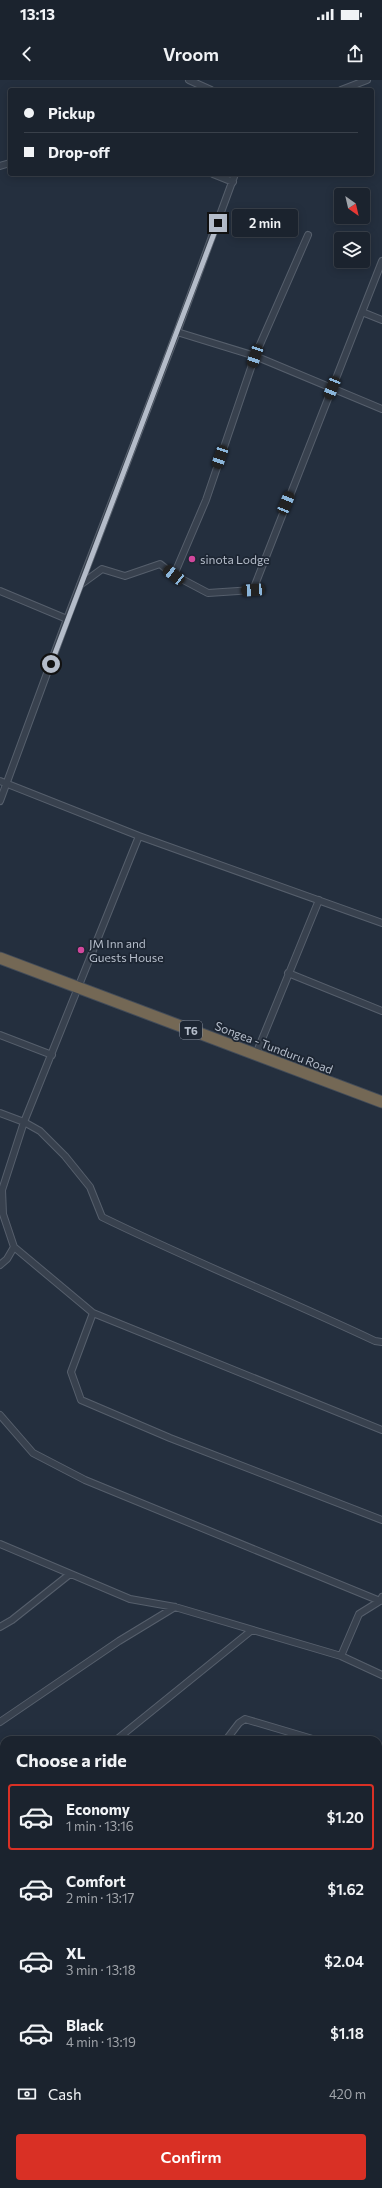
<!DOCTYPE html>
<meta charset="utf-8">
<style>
body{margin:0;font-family:Commissioner,sans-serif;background:#282f3a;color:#f1f3f6;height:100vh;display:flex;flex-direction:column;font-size:15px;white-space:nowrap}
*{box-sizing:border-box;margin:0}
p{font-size:13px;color:#a0a4aa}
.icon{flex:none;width:22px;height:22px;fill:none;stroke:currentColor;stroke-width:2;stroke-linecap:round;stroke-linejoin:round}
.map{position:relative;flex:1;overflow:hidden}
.details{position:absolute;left:0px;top:1656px;width:382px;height:452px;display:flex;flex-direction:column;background:#1b232e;border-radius:12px 12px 0 0;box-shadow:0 2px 10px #0003,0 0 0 1px #39404a}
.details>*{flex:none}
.hud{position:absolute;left:8px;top:8px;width:366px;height:88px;border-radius:4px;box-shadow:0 2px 10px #0003,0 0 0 1px #39404a;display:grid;align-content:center;height:88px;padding:0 16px;background:#1b232e}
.needle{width:26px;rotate:146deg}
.fabs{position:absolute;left:334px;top:108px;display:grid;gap:8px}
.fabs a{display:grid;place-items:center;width:36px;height:36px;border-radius:4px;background:#1b232e;box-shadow:0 2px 10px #0003,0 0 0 1px #39404a;font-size:20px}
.end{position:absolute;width:18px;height:18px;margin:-9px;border:5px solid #b4bcc9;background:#111;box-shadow:0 0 0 2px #111}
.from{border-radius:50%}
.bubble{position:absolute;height:28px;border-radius:4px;background:#1b232e;box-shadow:0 2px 10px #0003,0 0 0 1px #39404a;font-size:13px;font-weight:600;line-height:28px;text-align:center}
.car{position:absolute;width:12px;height:24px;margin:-12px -6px;border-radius:5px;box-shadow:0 0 3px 1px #0007;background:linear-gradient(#222 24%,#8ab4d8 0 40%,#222 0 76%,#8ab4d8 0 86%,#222 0)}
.hud b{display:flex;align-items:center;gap:14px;height:38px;font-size:15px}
.hud b+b{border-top:1px solid #39404a}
.hud i{width:10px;height:10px;background:#f1f3f6}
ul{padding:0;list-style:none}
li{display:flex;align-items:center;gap:12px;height:66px;margin:0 8px 6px;padding:0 8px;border:2px solid transparent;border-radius:4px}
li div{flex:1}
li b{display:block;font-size:15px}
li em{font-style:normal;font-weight:600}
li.current{border-color:#d93025}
li>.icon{width:36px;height:36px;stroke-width:1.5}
h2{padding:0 16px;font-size:18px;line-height:48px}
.pay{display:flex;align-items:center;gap:10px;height:44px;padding:0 16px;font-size:15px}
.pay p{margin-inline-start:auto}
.primary-button{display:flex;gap:8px;margin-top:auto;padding:8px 16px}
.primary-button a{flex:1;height:46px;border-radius:4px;background:#d93025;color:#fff;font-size:16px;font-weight:600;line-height:46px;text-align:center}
.status{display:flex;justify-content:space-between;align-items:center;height:28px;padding:0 20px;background:#1b232e;direction:ltr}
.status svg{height:11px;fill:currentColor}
header{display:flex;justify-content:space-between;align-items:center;height:52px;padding:0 16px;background:#1b232e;font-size:18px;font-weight:600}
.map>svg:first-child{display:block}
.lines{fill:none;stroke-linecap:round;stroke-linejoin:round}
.street-casing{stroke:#565f6c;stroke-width:8}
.highway-casing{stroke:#434c59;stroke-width:13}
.street{stroke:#38414e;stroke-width:6}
.highway{stroke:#746855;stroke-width:11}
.route{stroke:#b4bcc9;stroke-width:5}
.hotel-dot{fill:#d1479c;stroke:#1d2633;stroke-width:1.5}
.labels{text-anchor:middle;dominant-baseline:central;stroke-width:3.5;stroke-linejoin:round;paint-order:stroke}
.shield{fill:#1d2633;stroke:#878f9c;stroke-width:1}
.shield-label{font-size:11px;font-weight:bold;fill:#b4bcc9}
.poi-label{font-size:12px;fill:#b4bcc9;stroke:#1d2633;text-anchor:start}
.street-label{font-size:12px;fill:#b4bcc9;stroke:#1d2633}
</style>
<div class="status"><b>13:13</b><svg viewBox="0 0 49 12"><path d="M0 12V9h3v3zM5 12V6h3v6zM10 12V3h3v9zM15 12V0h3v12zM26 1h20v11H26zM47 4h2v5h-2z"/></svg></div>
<header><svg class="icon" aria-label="back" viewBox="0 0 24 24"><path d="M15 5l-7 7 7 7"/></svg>Vroom<svg class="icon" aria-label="share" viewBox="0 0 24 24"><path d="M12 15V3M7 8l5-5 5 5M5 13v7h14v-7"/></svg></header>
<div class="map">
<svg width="382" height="2108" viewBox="0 0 382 2108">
<rect width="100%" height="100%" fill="#242f3e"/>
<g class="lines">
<g class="street-casing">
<path id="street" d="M189 0 211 10
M341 10 367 0
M0 86 10 83
M213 94 233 102
M362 232 382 240
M177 252 255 276 382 329
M174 495 206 420 255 276 308 155
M80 505 102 489 125 496 160 484 174 495 208 513 253 510 382 181
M0 511 67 539
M0 701 139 756 382 843
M0 721 67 539 177 252 235 94
M288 893 382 931
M0 955 52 975
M256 974 319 820
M0 1033 24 1042 40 1051 65 1076 90 1107 102 1137C192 1181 284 1218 375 1261L382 1262
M14 1167 93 1233 382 1350
M0 1185 7 1179 14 1167 3 1134 2 1110 24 1042 139 756
M93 1233 71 1292 81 1320 170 1358 382 1440
M0 1335 33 1373 85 1400 380 1521
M0 1464 130 1519 175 1527 341 1576 382 1595
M0 1547 12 1540 70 1494
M341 1576 359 1534 380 1521 382 1517
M0 1642 119 1561 175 1527
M116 1660 252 1550
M226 1660 239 1643 245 1639 316 1660
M378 1689 382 1691"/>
</g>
<g class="highway-casing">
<path id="highway" d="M0 878 382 1022"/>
</g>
<use href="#street" class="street"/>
<use href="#highway" class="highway"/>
</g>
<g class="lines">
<path class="route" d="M51 584 218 143"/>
</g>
<g class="hotel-dot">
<circle cx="192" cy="479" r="4"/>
<circle cx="81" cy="870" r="4"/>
</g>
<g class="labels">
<rect class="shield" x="180" y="941" width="22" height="18" rx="3"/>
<g class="shield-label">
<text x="191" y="950">T6</text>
</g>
<g class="poi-label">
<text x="200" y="479">sinota Lodge</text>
<text x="89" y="863">JM Inn and<tspan x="89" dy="14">Guests House</tspan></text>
</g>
<g class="street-label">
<text transform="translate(274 967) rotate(21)">Songea - Tunduru Road</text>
</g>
</g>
</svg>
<div class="fabs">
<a><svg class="needle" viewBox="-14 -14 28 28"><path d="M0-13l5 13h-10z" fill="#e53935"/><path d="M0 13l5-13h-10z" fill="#a0a4aa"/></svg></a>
<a><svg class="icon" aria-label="layers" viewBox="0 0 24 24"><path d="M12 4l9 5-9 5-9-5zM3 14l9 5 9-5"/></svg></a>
</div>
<i class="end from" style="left:51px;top:584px"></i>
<i class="end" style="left:218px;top:143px"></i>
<div class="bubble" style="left:232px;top:129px;width:66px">2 min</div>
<i class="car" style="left:255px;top:276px;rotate:199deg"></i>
<i class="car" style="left:332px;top:308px;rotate:202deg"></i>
<i class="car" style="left:220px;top:377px;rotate:199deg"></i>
<i class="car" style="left:286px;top:423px;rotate:22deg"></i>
<i class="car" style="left:174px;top:495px;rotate:308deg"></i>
<i class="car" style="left:253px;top:510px;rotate:266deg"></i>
<div class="hud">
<b><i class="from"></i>Pickup</b>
<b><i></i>Drop-off</b>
</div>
<section class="details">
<h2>Choose a ride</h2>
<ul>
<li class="current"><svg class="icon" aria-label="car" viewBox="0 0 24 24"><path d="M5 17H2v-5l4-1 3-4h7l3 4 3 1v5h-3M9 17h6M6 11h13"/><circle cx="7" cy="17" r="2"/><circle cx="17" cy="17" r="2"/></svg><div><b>Economy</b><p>1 min · 13:16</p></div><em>$1.20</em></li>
<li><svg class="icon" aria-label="car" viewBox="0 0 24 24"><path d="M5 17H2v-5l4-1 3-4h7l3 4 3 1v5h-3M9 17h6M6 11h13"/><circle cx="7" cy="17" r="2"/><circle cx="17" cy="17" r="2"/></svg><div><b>Comfort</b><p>2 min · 13:17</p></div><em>$1.62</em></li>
<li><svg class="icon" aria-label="car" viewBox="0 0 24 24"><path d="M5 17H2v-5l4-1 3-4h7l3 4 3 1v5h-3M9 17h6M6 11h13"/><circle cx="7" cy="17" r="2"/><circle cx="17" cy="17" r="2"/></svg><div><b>XL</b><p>3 min · 13:18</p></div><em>$2.04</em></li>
<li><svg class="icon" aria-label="car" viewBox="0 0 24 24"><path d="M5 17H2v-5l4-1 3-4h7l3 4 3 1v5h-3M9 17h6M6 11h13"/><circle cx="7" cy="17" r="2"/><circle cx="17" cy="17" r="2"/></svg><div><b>Black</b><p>4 min · 13:19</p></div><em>$1.18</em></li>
</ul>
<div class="pay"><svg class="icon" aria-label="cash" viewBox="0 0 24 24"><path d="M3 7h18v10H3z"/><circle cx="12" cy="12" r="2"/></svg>Cash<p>420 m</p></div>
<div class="primary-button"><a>Confirm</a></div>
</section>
</div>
